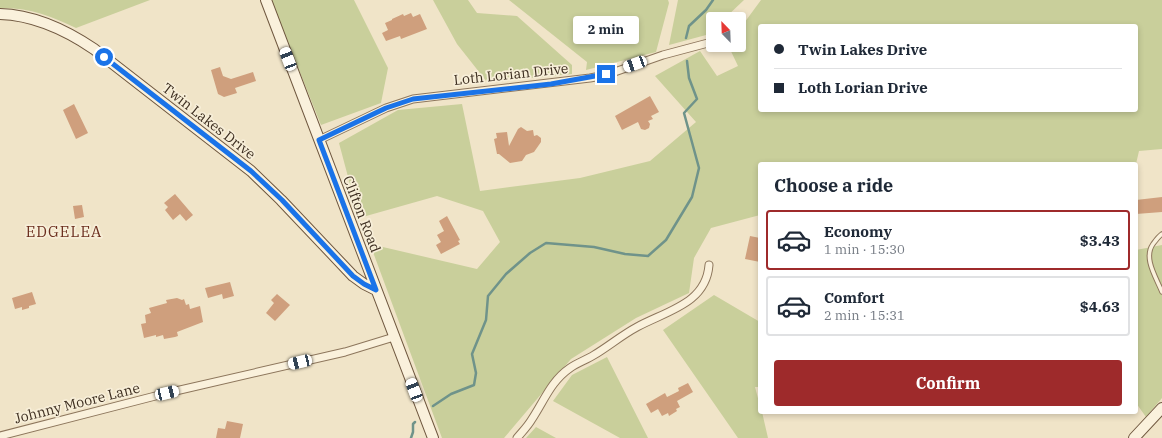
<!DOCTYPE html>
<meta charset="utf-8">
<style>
body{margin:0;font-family:"IBM Plex Serif",serif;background:#f6f6f7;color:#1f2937;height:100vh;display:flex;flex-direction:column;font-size:15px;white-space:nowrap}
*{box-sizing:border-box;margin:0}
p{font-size:13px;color:#747a83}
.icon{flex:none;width:22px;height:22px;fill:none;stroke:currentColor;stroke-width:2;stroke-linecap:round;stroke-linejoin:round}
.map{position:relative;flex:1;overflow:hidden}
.details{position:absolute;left:758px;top:162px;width:380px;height:252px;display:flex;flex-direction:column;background:#fff;border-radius:4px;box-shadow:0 2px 6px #0003}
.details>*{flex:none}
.top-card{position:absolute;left:758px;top:24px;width:380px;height:88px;border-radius:4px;box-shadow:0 2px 6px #0003;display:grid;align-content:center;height:88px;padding:0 16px;background:#fff}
.needle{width:26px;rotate:337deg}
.tools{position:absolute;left:706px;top:12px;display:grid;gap:8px}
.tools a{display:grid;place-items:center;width:40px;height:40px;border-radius:4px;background:#fff;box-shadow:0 2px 6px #0003;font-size:20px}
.end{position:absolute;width:18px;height:18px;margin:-9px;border:5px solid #1a73e8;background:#fff;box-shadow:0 0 0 2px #fff}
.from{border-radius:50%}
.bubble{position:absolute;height:28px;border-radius:4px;background:#fff;box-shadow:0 2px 6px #0003;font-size:13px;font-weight:700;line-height:28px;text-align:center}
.car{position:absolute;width:12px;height:24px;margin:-12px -6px;border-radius:5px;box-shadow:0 0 3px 1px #0007;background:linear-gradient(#fff 24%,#345 0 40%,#fff 0 76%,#345 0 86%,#fff 0)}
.top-card b{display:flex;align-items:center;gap:14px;height:38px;font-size:15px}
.top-card b+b{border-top:1px solid #e0e1e3}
.top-card i{width:10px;height:10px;background:#1f2937}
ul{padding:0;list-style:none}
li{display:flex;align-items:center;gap:12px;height:60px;margin:0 8px 6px;padding:0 8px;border:2px solid #e0e1e3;border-radius:4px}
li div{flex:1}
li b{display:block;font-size:15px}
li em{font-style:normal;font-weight:700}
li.current{border-color:#9e2a2b}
li>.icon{width:36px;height:36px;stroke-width:1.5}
h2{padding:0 16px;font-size:18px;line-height:48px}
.button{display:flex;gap:8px;margin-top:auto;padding:8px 16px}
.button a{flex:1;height:46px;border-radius:4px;background:#9e2a2b;color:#fff;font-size:16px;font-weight:700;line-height:46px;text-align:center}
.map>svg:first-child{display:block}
.green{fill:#c9cf9b;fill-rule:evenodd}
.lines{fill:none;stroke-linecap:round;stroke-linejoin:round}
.stream{stroke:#6f938a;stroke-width:2.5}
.building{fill:#cf9f7d}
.lane-casing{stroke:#8d765c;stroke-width:5.5}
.street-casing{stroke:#8d765c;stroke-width:9}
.secondary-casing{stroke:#6f573f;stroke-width:12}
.lane{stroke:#faf1dc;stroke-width:3.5}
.street{stroke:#faf1dc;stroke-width:7}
.secondary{stroke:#faf1dc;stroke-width:10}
.route{stroke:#1a73e8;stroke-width:5}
.labels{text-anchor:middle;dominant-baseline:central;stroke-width:3.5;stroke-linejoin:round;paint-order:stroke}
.street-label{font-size:14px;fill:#3d2e20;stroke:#f7eed8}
.neighbourhood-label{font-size:15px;letter-spacing:1px;fill:#6b2e1e;stroke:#f7eed8}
</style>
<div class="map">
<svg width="1162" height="438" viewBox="0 0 1162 438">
<rect width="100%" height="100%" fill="#f0e4c8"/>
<path class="green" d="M0 0H150L76 28C52 16 27 7 0 8Z
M271 0H354L388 68 381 103 321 125Z
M433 0H468L477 13 517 16 572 65V74L487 82 457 44Z
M509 0H668L669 3 656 52 586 70 587 62Z
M678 0H744L724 19H713V29L706 35 669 45Z
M761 0H1162V149L1139 151 1136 164H760V215L711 228 694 258 689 293 636 318 571 359 504 438H442L370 244 477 269 500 242 483 211 437 196 359 218 339 143 398 110 462 104 480 191 580 178 650 161 696 122 655 76 700 51 717 76 738 66 728 45H739V30ZM760 26H1136V110H760Z
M1162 245V398L1146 417 1136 403V250Z
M714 295 760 322V387H755L760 406V412H762L768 438H738L663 330Z
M607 357 648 438H620L553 401 572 375Z
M536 427 556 438H526Z"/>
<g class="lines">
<path class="stream" d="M686 38 689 26 706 10 713 0
M433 406 451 394 474 385 476 373 472 354 486 320 488 296 506 274 530 253 546 243 594 247 625 254 648 256 666 240 692 197 699 168 684 113 697 99 689 78 687 61
M411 438 413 432V424L415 422"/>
</g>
<path class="building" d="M411 13 413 17 420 14 427 29 401 39 400 36 386 41 382 33 388 30 385 23 392 20V19L403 14 404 16Z
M220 67 223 76 231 79 253 72 256 81 235 88 237 93 224 97 218 94 211 70Z
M650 96 659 112 651 116 653 119 648 121 650 124 649 128 645 130 641 129 638 122 622 130 615 116Z
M74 104 88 133 76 139 63 110Z
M521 127 527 131 533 130 534 136 537 135 541 138V142L534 152 526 155 522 161 510 163 499 154H497L494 139 497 138 496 133 507 132 509 146 518 129Z
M175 194 193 215 186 221 180 214 173 220 165 210 168 207 164 203Z
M1162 197V212L1136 214V200Z
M82 205 84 217 75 219 73 206Z
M447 216 460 240 458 241 460 244 441 254 436 245 441 242 437 235 444 231 439 221Z
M750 236 760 238V262L745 259Z
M230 282 234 296 223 299 222 294 208 298 205 288Z
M32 292 36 304 29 306V308L22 310V307L15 309 12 298Z
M277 294 290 305 275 321 266 313 274 303 271 300Z
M177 298 182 300 184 299 186 305 189 304 190 309 200 306 203 322 177 332 178 336 175 337 164 339 163 335 156 337V335L144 338 141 324 146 323 145 315 151 313 149 308 167 303 166 300Z
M688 383 693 392 677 401 680 407 676 409 677 411 669 416 668 413 662 416 658 409 651 413 646 404 665 393 667 397 679 391 678 388Z
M227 421 243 424 240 438H216L218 428 225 429Z"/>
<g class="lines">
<g class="lane-casing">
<path id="lane" d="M1162 234C1158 237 1156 240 1153 244 1143 258 1156 277 1162 292"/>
</g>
<g class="street-casing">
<path id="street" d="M319 140 386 108 413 99 590 78 606 75 663 55 708 43
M0 436 167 393 345 352 394 337
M517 438C522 432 528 426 532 419 544 401 551 381 570 368 577 363 586 360 594 355 609 346 622 335 637 327 666 311 706 304 709 265"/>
</g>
<g class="secondary-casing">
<path id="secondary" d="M266 0 433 438
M0 14C34 15 66 30 94 49L251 171 281 200 353 276 364 284 376 290
M1134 438 1162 408"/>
</g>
<use href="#lane" class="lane"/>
<use href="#street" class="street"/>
<use href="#secondary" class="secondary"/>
</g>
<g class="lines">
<path class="route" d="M104 57 251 171 282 200 353 276 364 284 376 290 319 140 386 108 413 99 551 84 606 74"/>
</g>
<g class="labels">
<g class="street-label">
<text transform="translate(511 74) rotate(-6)">Loth Lorian Drive</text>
<text transform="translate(209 121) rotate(38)">Twin Lakes Drive</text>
<text transform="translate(362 214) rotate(69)">Clifton Road</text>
<text transform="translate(77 403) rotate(-14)">Johnny Moore Lane</text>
</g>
<g class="neighbourhood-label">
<text x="64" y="231">EDGELEA</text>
</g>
</g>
</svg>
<div class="tools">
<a><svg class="needle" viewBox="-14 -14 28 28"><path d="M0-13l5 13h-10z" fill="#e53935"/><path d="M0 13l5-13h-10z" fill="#747a83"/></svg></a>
</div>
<i class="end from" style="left:104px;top:57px"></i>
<i class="end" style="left:606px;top:74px"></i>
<div class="bubble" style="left:573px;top:16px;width:66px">2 min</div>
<i class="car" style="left:288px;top:59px;rotate:339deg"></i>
<i class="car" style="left:635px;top:64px;rotate:250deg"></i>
<i class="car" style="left:300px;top:362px;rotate:257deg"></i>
<i class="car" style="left:414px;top:390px;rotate:339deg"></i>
<i class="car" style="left:167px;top:393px;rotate:77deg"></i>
<div class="top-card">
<b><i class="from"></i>Twin Lakes Drive</b>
<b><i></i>Loth Lorian Drive</b>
</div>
<section class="details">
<h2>Choose a ride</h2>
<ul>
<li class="current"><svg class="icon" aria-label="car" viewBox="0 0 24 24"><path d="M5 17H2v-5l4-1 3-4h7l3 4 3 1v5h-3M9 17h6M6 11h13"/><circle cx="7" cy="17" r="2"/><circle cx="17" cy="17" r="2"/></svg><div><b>Economy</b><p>1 min · 15:30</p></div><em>$3.43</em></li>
<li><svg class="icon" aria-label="car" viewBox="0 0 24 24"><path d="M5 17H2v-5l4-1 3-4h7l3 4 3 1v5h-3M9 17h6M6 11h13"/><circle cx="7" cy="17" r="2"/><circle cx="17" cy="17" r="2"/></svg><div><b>Comfort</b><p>2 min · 15:31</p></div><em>$4.63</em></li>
</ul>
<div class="button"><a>Confirm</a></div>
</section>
</div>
